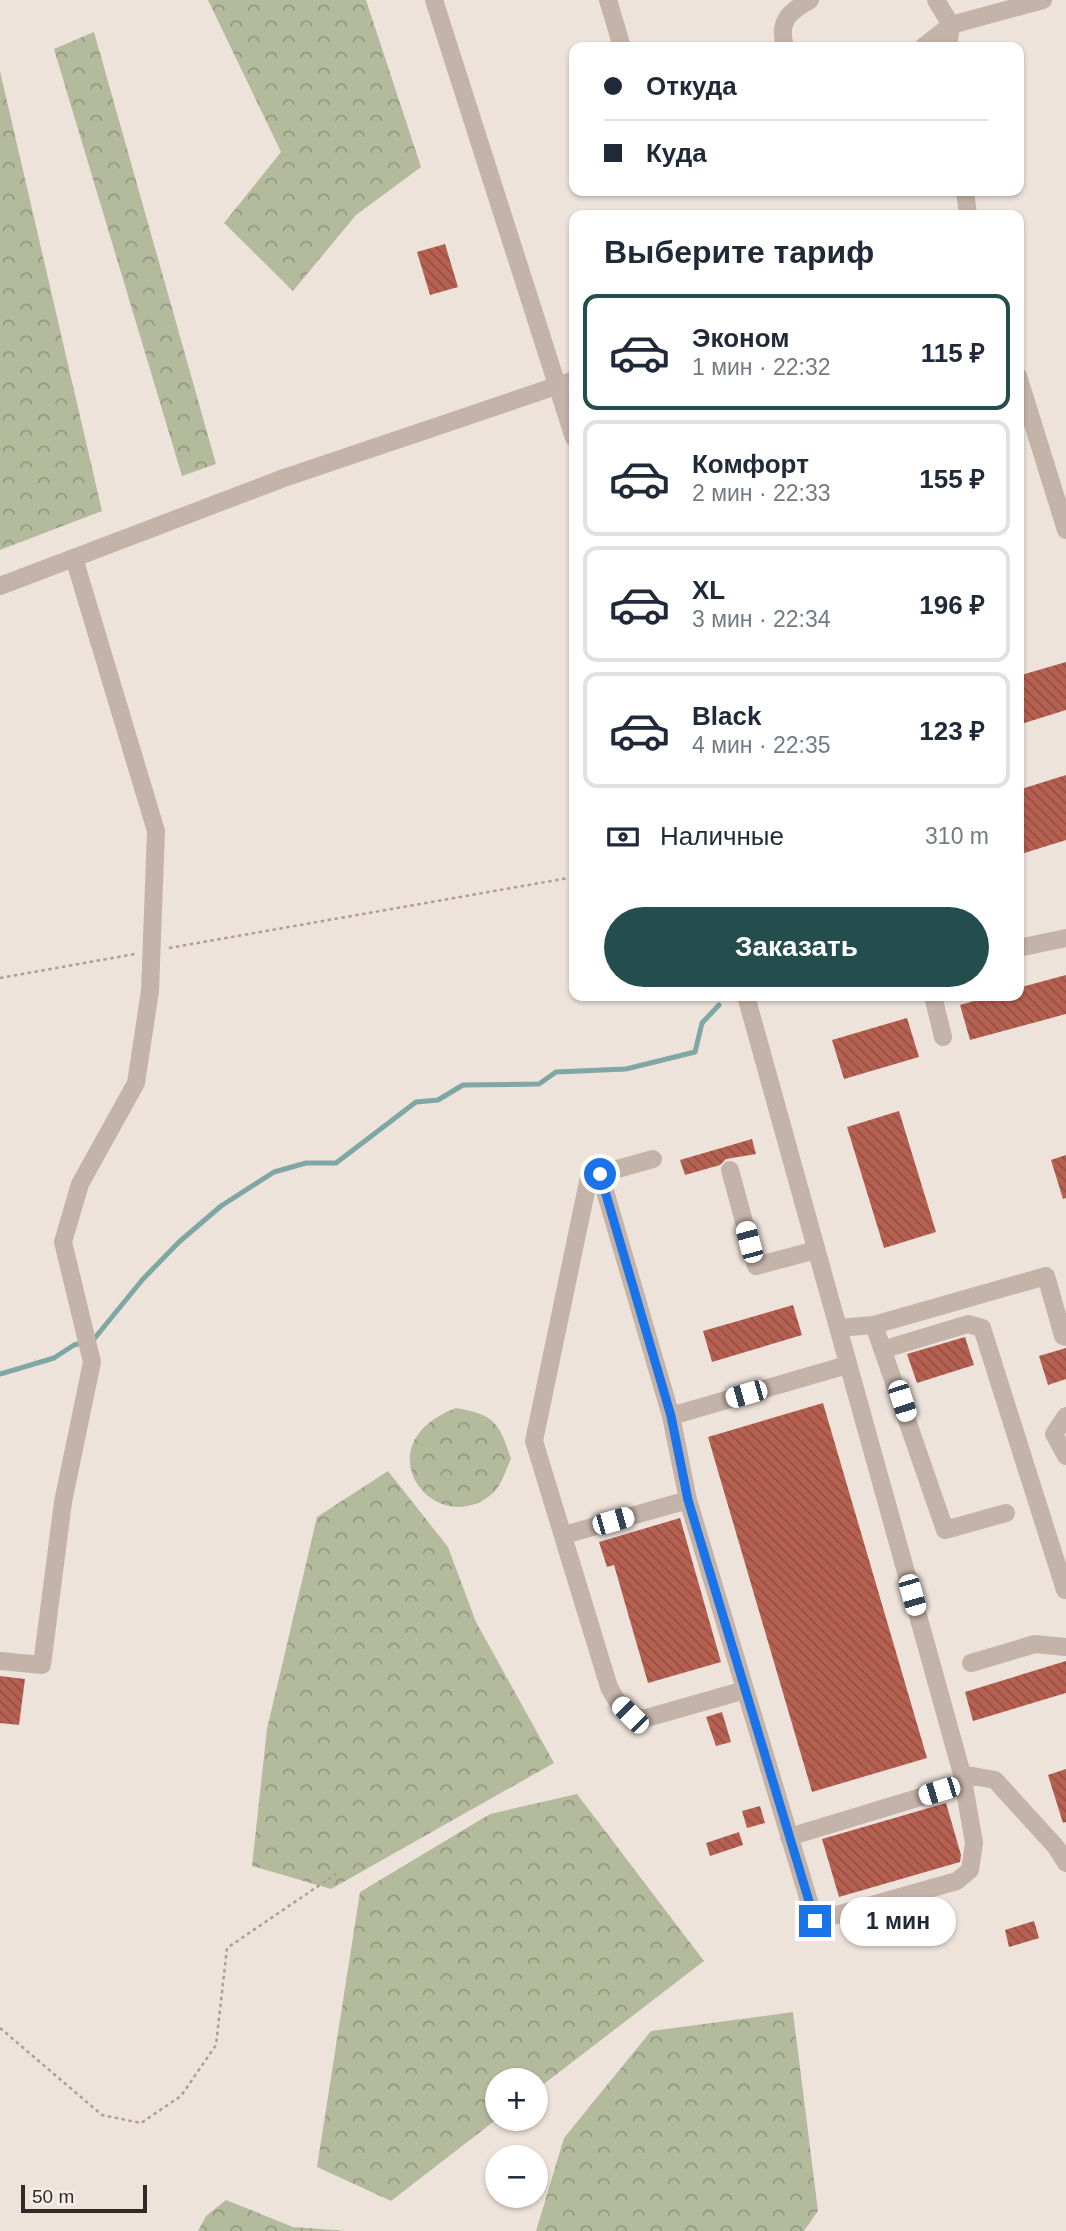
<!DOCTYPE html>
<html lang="ru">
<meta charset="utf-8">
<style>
body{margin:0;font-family:Helvetica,sans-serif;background:#f6f6f7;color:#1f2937;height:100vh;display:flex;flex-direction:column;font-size:26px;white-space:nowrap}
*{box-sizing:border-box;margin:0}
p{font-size:23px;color:#747a83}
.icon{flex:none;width:38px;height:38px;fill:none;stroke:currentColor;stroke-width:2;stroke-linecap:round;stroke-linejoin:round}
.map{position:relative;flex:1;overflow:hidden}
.sheet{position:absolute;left:569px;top:210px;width:455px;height:791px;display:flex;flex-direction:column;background:#fff;border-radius:14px;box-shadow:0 2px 5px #0004}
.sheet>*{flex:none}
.top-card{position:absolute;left:569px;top:42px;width:455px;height:154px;border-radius:14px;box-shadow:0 2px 5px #0004;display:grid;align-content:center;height:154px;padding:0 35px;background:#fff}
.controls{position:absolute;left:485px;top:2068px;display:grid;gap:14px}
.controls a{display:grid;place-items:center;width:63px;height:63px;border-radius:50%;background:#fff;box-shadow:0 2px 5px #0004;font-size:35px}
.scale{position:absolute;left:21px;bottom:18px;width:126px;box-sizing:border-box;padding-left:7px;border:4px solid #322a28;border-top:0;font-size:19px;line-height:24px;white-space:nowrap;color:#322a28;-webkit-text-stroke:5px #f6eee7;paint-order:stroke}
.end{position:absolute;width:32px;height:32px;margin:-16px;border:9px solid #1a73e8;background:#fff;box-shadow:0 0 0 4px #fff}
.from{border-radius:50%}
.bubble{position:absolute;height:49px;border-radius:24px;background:#fff;box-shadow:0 2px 5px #0004;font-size:23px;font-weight:700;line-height:49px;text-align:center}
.car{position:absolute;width:21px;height:42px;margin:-21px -10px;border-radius:9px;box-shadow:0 0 5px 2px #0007;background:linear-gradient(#fff 24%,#345 0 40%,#fff 0 76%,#345 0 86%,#fff 0)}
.top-card b{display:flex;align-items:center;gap:24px;height:66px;font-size:26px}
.top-card b+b{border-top:2px solid #e0e1e3}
.top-card i{width:18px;height:18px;background:#1f2937}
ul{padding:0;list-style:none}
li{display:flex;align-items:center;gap:21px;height:116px;margin:0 14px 10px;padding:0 21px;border:4px solid #e0e1e3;border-radius:14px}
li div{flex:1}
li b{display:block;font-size:26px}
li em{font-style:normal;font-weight:700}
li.current{border-color:#234e4d}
li>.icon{width:63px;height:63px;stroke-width:1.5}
h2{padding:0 35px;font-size:32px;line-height:84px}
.pay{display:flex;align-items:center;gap:18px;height:77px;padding:0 35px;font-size:26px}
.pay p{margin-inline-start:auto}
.action{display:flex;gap:14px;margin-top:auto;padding:14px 35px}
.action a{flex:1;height:80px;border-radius:42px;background:#234e4d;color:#fff;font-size:28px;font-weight:700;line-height:80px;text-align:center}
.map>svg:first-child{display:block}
.forest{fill:url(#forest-crowns)}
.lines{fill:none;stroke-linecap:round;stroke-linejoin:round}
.stream{stroke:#7ea7a5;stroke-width:5}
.building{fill:url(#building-back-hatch)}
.path{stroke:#b09d93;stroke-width:2.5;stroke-dasharray:3.5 3.5;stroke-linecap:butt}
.minor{stroke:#c4b3a9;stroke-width:18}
.route{stroke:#1a73e8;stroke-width:9}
</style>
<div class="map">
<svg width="1066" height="2231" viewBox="0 0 1066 2231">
<defs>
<pattern id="forest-crowns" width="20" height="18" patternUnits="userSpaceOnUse" patternTransform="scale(1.75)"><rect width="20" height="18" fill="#b4bb9d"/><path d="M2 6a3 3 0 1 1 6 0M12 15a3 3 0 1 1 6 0" fill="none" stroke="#939880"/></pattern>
<pattern id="building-back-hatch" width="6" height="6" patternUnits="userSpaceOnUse" patternTransform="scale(1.75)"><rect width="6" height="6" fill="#b66051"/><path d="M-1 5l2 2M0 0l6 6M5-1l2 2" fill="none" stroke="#954f43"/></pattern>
</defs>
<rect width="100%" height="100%" fill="#eee3db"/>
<path class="forest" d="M208 0H366L421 167 356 215 293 291 224 223 281 152Z
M94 32 216 464 182 476 54 49Z
M0 71 102 511 0 550Z
M456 1408C495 1415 499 1422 511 1459 506 1469 502 1485 493 1493 436 1543 359 1445 456 1408Z
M388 1471 448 1547 476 1622 554 1763 331 1889 252 1866 267 1729 317 1517Z
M577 1794 704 1961 536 2090V2081H497V2119L391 2201 317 2167 360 1892 490 1814Z
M793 2012 818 2211 804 2231H536L564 2138 651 2031Z
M226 2200 293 2227 347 2231H198L206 2216Z"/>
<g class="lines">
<path class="stream" d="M0 1374 54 1358 74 1345 94 1339 143 1279 179 1242 221 1206 274 1172 306 1163H336L416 1102 438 1100 463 1085 539 1084 556 1072 626 1069 695 1052 702 1023 719 1005"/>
</g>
<path class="building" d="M445 244 458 287 430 295 417 252Z
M1066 662V710L1018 725V676Z
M1066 775V840L1018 855V790Z
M1066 975V1014L970 1040 960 1005 992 996H1018V988Z
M907 1018 919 1057 844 1079 832 1040Z
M899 1111 936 1232 884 1248 847 1127Z
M752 1139 756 1154 726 1159 720 1165 685 1175 680 1160Z
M1066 1155V1198L1063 1199 1051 1160Z
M793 1305 802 1335 712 1362 703 1331Z
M965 1337 974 1365 917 1383 907 1354Z
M1066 1348V1379L1048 1385 1039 1356Z
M823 1403 927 1758 812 1792 708 1437Z
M680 1518 721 1662 648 1683 614 1565 607 1567 599 1542Z
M1066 1661V1693L973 1721 965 1692Z
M0 1676 25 1679 19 1725 0 1723Z
M722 1712 731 1742 716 1746 706 1717Z
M1066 1769V1822L1063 1823 1048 1775Z
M946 1803 961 1855 960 1862 839 1897 822 1839Z
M760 1806 765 1823 747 1828 742 1811Z
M739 1832 743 1845 710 1856 706 1843Z
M1034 1921 1039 1938 1009 1947 1005 1930Z"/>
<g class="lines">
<path class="path" d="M169 948 574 877
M0 978 135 954
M0 2028 102 2115 141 2123 181 2096 216 2045 227 1948 336 1874"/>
<path class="minor" d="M434 0 574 438
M608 0 622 47
M785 47C778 22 788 12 810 0
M923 47 951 25 936 0
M948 47 951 25 1043 0
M965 191 968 215
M1018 376 1066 530
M0 586 284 478 574 380
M1018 948 1066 938
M746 996 962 1774 995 1780 1056 1847 1066 1863
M933 996 943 1037
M653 1159 589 1177 534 1441 609 1687C617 1703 625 1713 643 1719L745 1690
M730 1170 756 1266 816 1250
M600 1174 671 1416 688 1500 815 1921 957 1881 970 1870 974 1843 962 1774
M874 1325 945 1530 1006 1513
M838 1328 874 1325 1046 1276 1063 1336 1066 1337
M885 1349 968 1324 982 1328 1065 1590
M671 1416 847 1365
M1066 1416 1054 1434 1066 1456
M564 1535 688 1500
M0 1661 42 1665 63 1502 92 1362 63 1242 80 1184 136 1083 150 991 156 831 74 558
M971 1663 1035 1644 1066 1647
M789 1837 964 1784"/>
</g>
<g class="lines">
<path class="route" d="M600 1174 671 1416 688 1500 815 1921"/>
</g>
</svg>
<div class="controls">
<a>+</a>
<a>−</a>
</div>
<div class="scale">50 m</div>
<i class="end from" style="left:600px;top:1174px"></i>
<i class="end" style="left:815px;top:1921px"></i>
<div class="bubble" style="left:840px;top:1897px;width:116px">1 мин</div>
<i class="car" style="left:749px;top:1242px;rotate:345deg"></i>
<i class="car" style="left:746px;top:1394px;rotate:254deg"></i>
<i class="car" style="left:902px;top:1401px;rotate:162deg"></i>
<i class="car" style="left:613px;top:1521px;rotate:74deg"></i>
<i class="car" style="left:912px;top:1595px;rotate:164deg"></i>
<i class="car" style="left:630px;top:1715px;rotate:315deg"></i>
<i class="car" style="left:939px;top:1791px;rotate:253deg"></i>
<div class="top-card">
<b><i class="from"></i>Откуда</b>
<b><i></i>Куда</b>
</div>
<section class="sheet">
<h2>Выберите тариф</h2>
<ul>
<li class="current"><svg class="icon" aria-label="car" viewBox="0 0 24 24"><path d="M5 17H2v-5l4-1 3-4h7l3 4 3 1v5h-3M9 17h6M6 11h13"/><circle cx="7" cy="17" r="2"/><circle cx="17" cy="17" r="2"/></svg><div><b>Эконом</b><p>1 мин · 22:32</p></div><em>115 ₽</em></li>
<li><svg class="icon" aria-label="car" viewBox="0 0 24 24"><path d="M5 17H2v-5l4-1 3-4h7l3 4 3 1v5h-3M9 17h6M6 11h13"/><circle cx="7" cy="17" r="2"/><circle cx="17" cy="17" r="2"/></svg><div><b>Комфорт</b><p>2 мин · 22:33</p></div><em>155 ₽</em></li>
<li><svg class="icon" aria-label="car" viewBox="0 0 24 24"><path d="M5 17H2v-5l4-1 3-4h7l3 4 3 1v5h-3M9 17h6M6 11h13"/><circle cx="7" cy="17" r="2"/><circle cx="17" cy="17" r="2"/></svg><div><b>XL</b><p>3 мин · 22:34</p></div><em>196 ₽</em></li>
<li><svg class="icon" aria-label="car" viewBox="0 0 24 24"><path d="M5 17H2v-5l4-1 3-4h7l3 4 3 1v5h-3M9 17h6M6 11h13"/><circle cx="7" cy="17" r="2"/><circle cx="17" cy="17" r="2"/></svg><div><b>Black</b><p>4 мин · 22:35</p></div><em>123 ₽</em></li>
</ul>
<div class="pay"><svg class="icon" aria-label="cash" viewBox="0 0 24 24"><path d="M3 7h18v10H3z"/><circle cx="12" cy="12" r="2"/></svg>Наличные<p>310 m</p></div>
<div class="action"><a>Заказать</a></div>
</section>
</div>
